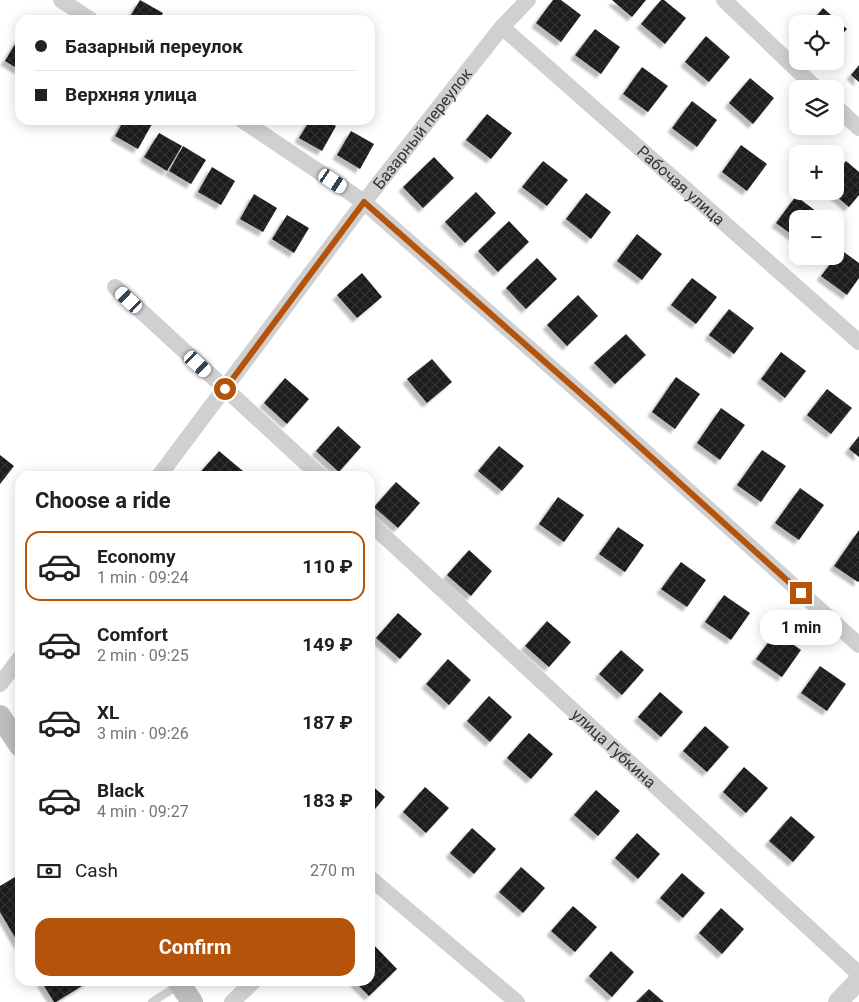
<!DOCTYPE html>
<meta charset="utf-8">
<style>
body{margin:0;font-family:Roboto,sans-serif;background:#f2f2f2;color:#202124;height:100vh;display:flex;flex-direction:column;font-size:19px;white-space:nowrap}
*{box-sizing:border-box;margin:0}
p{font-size:16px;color:#757577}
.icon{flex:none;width:28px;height:28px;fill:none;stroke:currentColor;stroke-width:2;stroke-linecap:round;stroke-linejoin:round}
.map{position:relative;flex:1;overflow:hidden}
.details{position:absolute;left:15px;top:471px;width:360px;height:515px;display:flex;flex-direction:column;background:#fff;border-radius:15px;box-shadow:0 2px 12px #0003}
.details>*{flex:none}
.top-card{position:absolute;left:15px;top:15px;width:360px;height:110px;border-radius:15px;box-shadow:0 2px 12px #0003;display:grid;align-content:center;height:110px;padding:0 20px;background:#fff}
.controls{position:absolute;left:789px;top:15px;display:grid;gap:10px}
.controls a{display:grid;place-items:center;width:55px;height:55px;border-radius:10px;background:#fff;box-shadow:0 2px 12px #0003;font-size:25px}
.end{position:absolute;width:22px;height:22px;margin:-11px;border:6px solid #b45309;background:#fff;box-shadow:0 0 0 2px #fff}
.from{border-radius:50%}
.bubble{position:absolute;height:35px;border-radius:15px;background:#fff;box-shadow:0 2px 12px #0003;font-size:16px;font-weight:700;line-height:35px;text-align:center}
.car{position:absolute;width:15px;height:30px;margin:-15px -8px;border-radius:6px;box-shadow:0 0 4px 1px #0007;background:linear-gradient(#fff 24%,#345 0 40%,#fff 0 76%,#345 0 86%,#fff 0)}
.top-card b{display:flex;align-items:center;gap:18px;height:48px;font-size:19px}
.top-card b+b{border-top:1px solid #e0e0e0}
.top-card i{width:12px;height:12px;background:#202124}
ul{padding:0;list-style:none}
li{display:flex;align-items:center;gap:15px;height:70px;margin:0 10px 8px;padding:0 10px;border:2px solid transparent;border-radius:15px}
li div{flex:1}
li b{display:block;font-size:19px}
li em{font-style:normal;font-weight:700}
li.current{border-color:#b45309}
li>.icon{width:45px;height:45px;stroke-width:1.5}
h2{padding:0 20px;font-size:22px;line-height:60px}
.pay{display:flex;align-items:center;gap:12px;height:55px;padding:0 20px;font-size:19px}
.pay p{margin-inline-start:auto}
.primary-button{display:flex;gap:10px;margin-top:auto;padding:10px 20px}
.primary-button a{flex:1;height:58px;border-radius:15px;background:#b45309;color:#fff;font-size:20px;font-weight:700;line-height:58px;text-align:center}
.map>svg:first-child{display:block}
.building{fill:url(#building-cross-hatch);filter:url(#shadow)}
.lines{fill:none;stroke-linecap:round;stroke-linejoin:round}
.service{stroke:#d0d0d0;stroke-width:8}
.minor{stroke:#d0d0d0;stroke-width:16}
.tertiary{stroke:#d0d0d0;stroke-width:20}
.secondary{stroke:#bdbdbd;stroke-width:22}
.route{stroke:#b45309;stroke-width:6}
.labels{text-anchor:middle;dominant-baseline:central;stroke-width:5;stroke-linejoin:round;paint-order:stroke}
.street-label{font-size:16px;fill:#333;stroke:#fff}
</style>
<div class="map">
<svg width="859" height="1002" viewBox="0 0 859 1002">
<defs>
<pattern id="building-cross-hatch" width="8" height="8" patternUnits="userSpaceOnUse" patternTransform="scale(1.25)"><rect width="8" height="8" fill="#1a1a1a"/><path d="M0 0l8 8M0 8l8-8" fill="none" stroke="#333"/></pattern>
<filter id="shadow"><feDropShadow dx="-4.5" dy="4.5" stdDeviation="1" flood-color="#0004"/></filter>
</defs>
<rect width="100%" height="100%" fill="#fff"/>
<path class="building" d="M140 0 163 13 159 20H128Z
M553 0H561L581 15 561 42 536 23Z
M612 0H646L632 17Z
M661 0H664L686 18 665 44 641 24Z
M823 8 847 29 835 42V24H810Z
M595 29 620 47 601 74 575 55Z
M20 36V70L5 61Z
M706 36 730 57 709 82 685 62Z
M859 65V82L851 75Z
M642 67 668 86 648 112 623 94Z
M750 78 774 98 753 124 729 103Z
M692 101 717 120 697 147 672 128Z
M487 114 512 133 491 159 466 140Z
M124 120H145L152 124 138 149 115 136Z
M310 120H326L336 126 322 151 299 138Z
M351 131 374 144 360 169 337 155Z
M159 133 182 146 167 171 144 157Z
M741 145 767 164 747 191 722 172Z
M183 146 206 160 191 184 169 171Z
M434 157 454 178 423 208 403 187Z
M543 161 568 180 547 206 522 187Z
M846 161 859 172V195L849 207 830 191H835V175Z
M212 167 235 181 221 205 198 192Z
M476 192 496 213 465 243 445 222Z
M586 193 611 212 591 239 566 219Z
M254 194 277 208 263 232 240 219Z
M796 196 821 215 818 219H798V239L776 223Z
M287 215 309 228 294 253 272 239Z
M509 221 529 242 498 272 478 251Z
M637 234 662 254 642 280 617 261Z
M841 250 859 263V278L847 295 821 276Z
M537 258 557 279 526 309 506 288Z
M362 273 382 297 357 318 337 295Z
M692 278 717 297 696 324 671 305Z
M578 295 598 316 567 346 547 325Z
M729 309 754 328 734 354 709 335Z
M626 334 646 355 615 384 594 363Z
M781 352 806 371 785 398 761 379Z
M432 359 452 382 427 403 407 379Z
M676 377 700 394 675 429 652 412Z
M285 378 309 399 287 424 264 403Z
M827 389 852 408 831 434 807 415Z
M721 408 745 425 720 460 697 443Z
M338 426 361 447 339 472 316 451Z
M859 436V457L849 449Z
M499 446 524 466 502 491 478 471Z
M762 450 786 466 761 502 737 485Z
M219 451 243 471 239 476H197Z
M0 455 14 466 0 484Z
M396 482 420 503 398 528 374 507Z
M800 488 824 505 799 540 775 523Z
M558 497 584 515 564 542 539 524Z
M618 527 644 545 625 572 599 554Z
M859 530V581L858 582 834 566Z
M469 550 492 571 471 596 447 575Z
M681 562 706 580 687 607 661 589Z
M724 595 750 613 731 640 705 622Z
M398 613 422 634 400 659 376 638Z
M547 621 571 642 549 667 525 646Z
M776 632 801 650 782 677 756 659Z
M621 650 644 670 622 695 599 674Z
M448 659 471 680 449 705 426 684Z
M820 666 846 684 827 711 801 693Z
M660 692 683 712 661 737 638 717Z
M489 696 512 717 490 742 467 721Z
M705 726 729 747 707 772 683 751Z
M529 733 553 754 531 779 507 758Z
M744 767 768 788 746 813 723 792Z
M370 784 385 797 370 815Z
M425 787 449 808 426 833 403 812Z
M596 790 620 811 598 836 574 815Z
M791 816 815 837 793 862 769 841Z
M472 828 496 849 474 874 450 853Z
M637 833 660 854 638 879 615 858Z
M521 867 545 888 523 913 499 892Z
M682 873 705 893 683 918 660 898Z
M20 874V946L0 912V886Z
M573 906 597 927 575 952 551 931Z
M721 908 744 929 722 954 699 933Z
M370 941 397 969 369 996 354 981H370Z
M611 951 634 972 612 997 589 976Z
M41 981H90L56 1002H54Z
M649 989 664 1002H636Z"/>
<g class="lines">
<path class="service" d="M152 1002 179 985"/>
<g class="minor">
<path d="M61 0 91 20"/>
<path d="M724 0 817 89"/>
<path id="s1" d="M502 27 859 342"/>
<path d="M835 106 859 128"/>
<path d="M242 120 364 202 597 408 859 645"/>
<path d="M115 287 320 476"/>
<path id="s2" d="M159 476 364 202 502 27 528 0"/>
<path id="s3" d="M370 523 859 974"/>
<path d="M0 684 20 658"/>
<path d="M370 878 517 1002"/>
<path d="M232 1002 254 981"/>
</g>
<path class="tertiary" d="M838 1002 859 980"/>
<path class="secondary" d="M0 716 20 746
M178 981 192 1002"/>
</g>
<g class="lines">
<path class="route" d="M225 389 364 202 597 408 801 593"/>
</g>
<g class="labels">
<g class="street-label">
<text stroke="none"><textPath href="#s2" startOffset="436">Базарный переулок</textPath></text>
<text stroke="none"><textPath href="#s1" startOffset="239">Рабочая улица</textPath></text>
<text stroke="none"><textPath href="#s3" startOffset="332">улица Губкина</textPath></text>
</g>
</g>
</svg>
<div class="controls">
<a><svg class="icon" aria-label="locate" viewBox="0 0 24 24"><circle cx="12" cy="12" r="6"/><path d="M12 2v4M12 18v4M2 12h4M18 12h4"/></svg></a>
<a><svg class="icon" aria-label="layers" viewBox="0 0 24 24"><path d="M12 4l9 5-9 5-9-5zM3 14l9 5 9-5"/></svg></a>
<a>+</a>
<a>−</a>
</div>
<i class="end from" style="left:225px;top:389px"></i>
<i class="end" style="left:801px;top:593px"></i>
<div class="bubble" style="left:760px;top:610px;width:82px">1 min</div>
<i class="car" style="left:333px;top:181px;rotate:124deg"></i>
<i class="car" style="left:129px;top:300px;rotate:313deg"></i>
<i class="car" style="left:198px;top:364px;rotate:133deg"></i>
<div class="top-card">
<b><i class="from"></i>Базарный переулок</b>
<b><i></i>Верхняя улица</b>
</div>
<section class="details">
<h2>Choose a ride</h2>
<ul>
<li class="current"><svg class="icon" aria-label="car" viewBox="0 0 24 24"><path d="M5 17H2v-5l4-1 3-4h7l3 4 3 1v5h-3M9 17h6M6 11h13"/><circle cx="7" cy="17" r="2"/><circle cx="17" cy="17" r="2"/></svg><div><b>Economy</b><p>1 min · 09:24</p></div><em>110 ₽</em></li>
<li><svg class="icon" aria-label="car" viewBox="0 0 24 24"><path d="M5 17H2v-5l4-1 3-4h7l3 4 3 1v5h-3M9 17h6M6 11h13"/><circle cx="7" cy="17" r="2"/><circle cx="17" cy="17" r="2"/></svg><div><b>Comfort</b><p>2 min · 09:25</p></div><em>149 ₽</em></li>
<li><svg class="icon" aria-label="car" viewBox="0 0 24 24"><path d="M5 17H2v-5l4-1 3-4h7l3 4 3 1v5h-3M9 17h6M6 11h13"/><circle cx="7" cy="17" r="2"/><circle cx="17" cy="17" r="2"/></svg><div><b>XL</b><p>3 min · 09:26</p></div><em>187 ₽</em></li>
<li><svg class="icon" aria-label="car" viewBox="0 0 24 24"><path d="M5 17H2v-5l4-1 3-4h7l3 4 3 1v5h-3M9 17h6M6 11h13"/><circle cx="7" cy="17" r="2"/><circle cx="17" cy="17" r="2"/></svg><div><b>Black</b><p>4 min · 09:27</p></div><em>183 ₽</em></li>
</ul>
<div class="pay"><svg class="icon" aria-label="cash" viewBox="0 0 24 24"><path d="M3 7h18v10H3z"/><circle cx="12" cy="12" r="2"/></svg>Cash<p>270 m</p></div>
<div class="primary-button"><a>Confirm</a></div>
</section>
</div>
